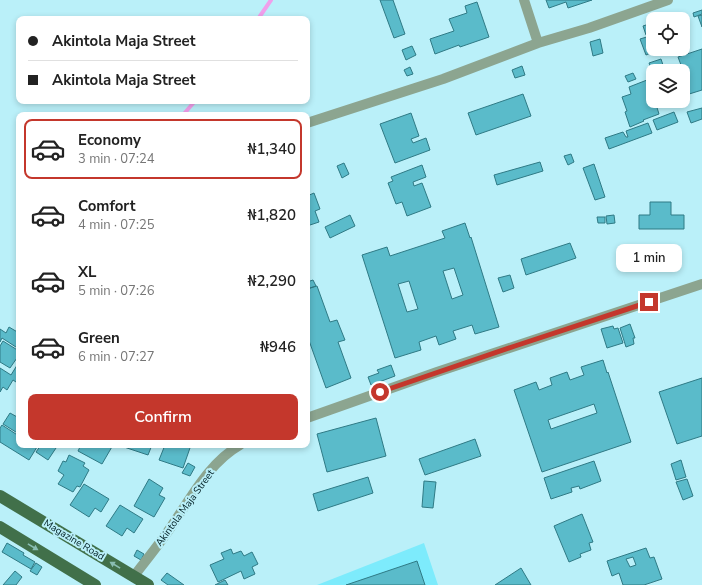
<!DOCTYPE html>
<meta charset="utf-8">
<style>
body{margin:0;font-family:"Nunito Sans",sans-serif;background:#f6f6f6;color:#222;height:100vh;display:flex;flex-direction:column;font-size:15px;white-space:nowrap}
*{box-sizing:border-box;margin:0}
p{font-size:13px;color:#767676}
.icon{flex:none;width:22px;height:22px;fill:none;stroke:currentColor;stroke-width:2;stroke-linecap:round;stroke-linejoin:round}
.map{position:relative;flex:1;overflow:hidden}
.side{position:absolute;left:16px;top:112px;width:294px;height:336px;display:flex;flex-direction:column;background:#fff;border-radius:8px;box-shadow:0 2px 6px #0003}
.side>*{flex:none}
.hud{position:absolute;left:16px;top:16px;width:294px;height:88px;border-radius:8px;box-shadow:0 2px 6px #0003;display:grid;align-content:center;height:88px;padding:0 12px;background:#fff}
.fabs{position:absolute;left:646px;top:12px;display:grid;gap:8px}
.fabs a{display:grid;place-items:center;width:44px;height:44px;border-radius:8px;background:#fff;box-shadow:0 2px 6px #0003;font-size:20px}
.end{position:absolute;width:18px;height:18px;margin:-9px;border:5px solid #c4372c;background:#fff;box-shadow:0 0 0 2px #fff}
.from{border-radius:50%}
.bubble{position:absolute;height:28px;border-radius:8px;background:#fff;box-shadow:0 2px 6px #0003;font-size:13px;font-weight:600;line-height:28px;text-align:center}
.hud b{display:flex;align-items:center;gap:14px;height:38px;font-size:15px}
.hud b+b{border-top:1px solid #e0e0e0}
.hud i{width:10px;height:10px;background:#222}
ul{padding:7px 0 0;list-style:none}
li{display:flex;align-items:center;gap:12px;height:60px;margin:0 8px 6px;padding:0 4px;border:2px solid transparent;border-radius:8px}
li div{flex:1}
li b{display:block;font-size:15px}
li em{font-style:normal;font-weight:600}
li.current{border-color:#c4372c}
li>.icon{width:36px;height:36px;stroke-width:1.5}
.button{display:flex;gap:8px;margin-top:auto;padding:8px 12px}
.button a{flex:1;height:46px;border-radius:8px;background:#c4372c;color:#fff;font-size:16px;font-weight:600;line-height:46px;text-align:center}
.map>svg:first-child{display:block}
.built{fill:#7debfc}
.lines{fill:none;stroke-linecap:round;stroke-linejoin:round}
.stream{stroke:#f09feb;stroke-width:4}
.building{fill:#5abbca;stroke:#2f7a85;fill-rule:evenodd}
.street{stroke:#8ca590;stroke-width:10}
.primary{stroke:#41704a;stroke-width:12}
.oneway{fill:#8abdb3}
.route{stroke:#c4372c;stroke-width:5}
.labels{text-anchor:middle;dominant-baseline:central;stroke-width:4;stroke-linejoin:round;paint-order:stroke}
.street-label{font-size:10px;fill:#001e23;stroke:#baf0f9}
</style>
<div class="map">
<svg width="702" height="585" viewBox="0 0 702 585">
<rect width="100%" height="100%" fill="#baf0f9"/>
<path class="built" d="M424 543 438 585H317Z"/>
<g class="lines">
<path class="stream" d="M258 19 271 0
M183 115 195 101"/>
</g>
<path class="building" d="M380 0H393L405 34 394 38Z
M546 0H592L568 8 566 2 549 8Z
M477 2 489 37 460 47 459 45 435 54 430 39 454 31 449 19 467 13 465 6Z
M702 10V14L694 17 693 13Z
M702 15V27L698 16Z
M662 16 663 19H654Z
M653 19V29L650 20Z
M649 24 652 33 646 35 643 26Z
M650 36 653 45V49H655V51L646 55 640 39Z
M600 39 603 53 593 56 590 42Z
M412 46 416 55 406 60 402 50Z
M702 49V90L686 95 683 85V71H679L677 66 681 65 678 57Z
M661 59 665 71H653V73L649 63Z
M522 66 525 75 515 78 512 70Z
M410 67 413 74 407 76 404 70Z
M633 73 636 79 628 82 625 76Z
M647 80 653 96V101H655L659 114 643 120 644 121 630 127 625 112 627 111 622 97 631 94 629 87Z
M523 94 531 116 476 135 468 113Z
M702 108V119L691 123 687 112Z
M674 112 678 122 657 130 653 120Z
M411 113 419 136 411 139 413 143 426 138 430 150 395 163 380 124Z
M648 123 652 133 609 149 605 138 623 132 626 137H628L626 131Z
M571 154 574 162 568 165 564 156Z
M540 162 543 171 497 185 494 175Z
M344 163 349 174 342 178 337 166Z
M594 164 605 197 595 200 583 168Z
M422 165 426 177 413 182 414 186 422 183 431 207 407 216 402 202 396 204 388 183 393 181 391 177Z
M314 193 320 209 315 211 319 222 307 226V196Z
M650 202H671V215H684V229H639V215H650Z
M350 215 355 226 330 238 325 227Z
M614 215 615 223 607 224 606 216Z
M597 217H605V223H598Z
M465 223 470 238 471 237 499 327 475 334 472 325 453 331 456 339 439 345 436 336 419 342 421 350 395 358 362 255 387 247 390 256 445 238 442 231ZM454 268 463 295 452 299 443 271ZM409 281 418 309 407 312 398 284Z
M570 243 576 258 526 275 521 259Z
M510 275 514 288 503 292 498 278Z
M313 280 316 286 307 289V282Z
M317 286 330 322 337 320 345 340 338 342 351 378 326 388 307 335V289Z
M630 324 635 338H633L634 344 626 347 620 328Z
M613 326 614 329 618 328 623 343 607 348 601 329Z
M9 327 19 333V349L2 338 0 342V329L6 333Z
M3 341 19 351V355L10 368 0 362V346Z
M603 360 607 373 608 372 631 442 542 472 514 390 536 382 539 390 552 385 550 378 567 372 570 380 584 375 581 367ZM594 404 597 413 551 429 548 420Z
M19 362V384L13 380 7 390 3 387 0 392V368L11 375Z
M391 365 395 376 371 385 368 377 379 373 377 370Z
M702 378V436L677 444 659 392Z
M10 413 19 418V434L3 424Z
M376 418 386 456 327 472 317 434Z
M2 425 19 436V445H33L37 447 29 460 0 442V428Z
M475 439 481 456 425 475 419 459Z
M41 445H58L48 460 36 452Z
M81 445H113L102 464 78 451Z
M125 445H152L148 455 124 447Z
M165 445H191L183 468 159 460Z
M69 455 85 463 83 466 89 470 80 487 77 486 73 492 58 484 64 475 58 471 63 461 66 462Z
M681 460 686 477 676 480 671 464Z
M594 461 601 481 580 489 579 486 571 488 572 492 551 499 544 478Z
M188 463 195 467 190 476 182 473Z
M368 477 373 493 318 511 313 494Z
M149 479 163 488 159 495 165 498 154 517 134 506Z
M687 479 693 496 683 500 676 482Z
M424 481 436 482 433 508 422 507Z
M84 484 109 499 101 512 95 508 89 517 70 505Z
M120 505 143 519 134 533 127 528 122 536 106 526Z
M582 514 593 542 589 543 591 550 580 554 581 557 569 562 554 526Z
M7 543 24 553 23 555 35 562 31 569 2 552Z
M646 548 650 558 654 557 662 579 644 585H623L619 573 612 576 607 561ZM633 557 636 565 630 567 626 559Z
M231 549 233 554 241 551 244 556 252 552 258 564 252 567 255 574 244 579 241 571 218 582 210 565 224 559 221 553Z
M137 550 144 554 141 560 134 556Z
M417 561 425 585H346Z
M36 563 42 567 37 575 30 571Z
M521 568 531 585H495Z
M15 571 22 577 16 585H3Z
M167 573 184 585H168L161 580Z
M225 580 228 585H215Z"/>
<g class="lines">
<path class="street" d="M524 0 538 43
M307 123 443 79 538 43 589 28 668 0
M307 418 437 372 702 284
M134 576C147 559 161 542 173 524 192 496 210 462 240 445"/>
<path class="primary" d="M0 496 148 585
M0 527 95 585"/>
</g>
<defs><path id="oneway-solid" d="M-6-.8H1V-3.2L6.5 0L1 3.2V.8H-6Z"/></defs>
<g class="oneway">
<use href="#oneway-solid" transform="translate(33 547) rotate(31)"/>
<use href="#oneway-solid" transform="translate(115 565) rotate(-149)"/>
</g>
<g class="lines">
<path class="route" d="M380 392 515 346 649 302"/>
</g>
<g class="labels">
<g class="street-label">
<text transform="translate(185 508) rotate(-54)">Akintola Maja Street</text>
<text transform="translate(74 540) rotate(31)">Magazine Road</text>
</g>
</g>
</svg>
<div class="fabs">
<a><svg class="icon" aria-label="locate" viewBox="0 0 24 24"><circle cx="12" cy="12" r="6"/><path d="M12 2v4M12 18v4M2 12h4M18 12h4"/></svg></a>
<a><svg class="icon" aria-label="layers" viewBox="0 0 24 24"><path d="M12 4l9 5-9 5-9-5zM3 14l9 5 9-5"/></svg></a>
</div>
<i class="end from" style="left:380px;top:392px"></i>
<i class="end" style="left:649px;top:302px"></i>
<div class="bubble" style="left:616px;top:244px;width:66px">1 min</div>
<div class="hud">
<b><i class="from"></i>Akintola Maja Street</b>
<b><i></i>Akintola Maja Street</b>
</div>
<section class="side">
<ul>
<li class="current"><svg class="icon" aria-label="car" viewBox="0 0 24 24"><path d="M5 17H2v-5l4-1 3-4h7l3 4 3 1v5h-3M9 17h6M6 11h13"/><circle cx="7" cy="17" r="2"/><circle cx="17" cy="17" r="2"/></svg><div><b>Economy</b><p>3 min · 07:24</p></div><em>₦1,340</em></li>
<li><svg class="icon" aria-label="car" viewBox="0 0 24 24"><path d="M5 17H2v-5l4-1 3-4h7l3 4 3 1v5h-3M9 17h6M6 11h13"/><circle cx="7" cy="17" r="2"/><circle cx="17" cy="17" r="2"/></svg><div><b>Comfort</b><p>4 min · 07:25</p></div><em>₦1,820</em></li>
<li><svg class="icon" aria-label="car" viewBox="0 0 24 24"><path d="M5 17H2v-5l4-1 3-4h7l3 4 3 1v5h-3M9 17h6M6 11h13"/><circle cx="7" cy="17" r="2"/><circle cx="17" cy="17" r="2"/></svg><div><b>XL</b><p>5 min · 07:26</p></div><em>₦2,290</em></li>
<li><svg class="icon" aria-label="car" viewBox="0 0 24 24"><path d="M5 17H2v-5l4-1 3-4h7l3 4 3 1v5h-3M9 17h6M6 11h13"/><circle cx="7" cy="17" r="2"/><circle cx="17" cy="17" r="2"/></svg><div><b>Green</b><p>6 min · 07:27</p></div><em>₦946</em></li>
</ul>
<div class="button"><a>Confirm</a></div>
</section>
</div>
